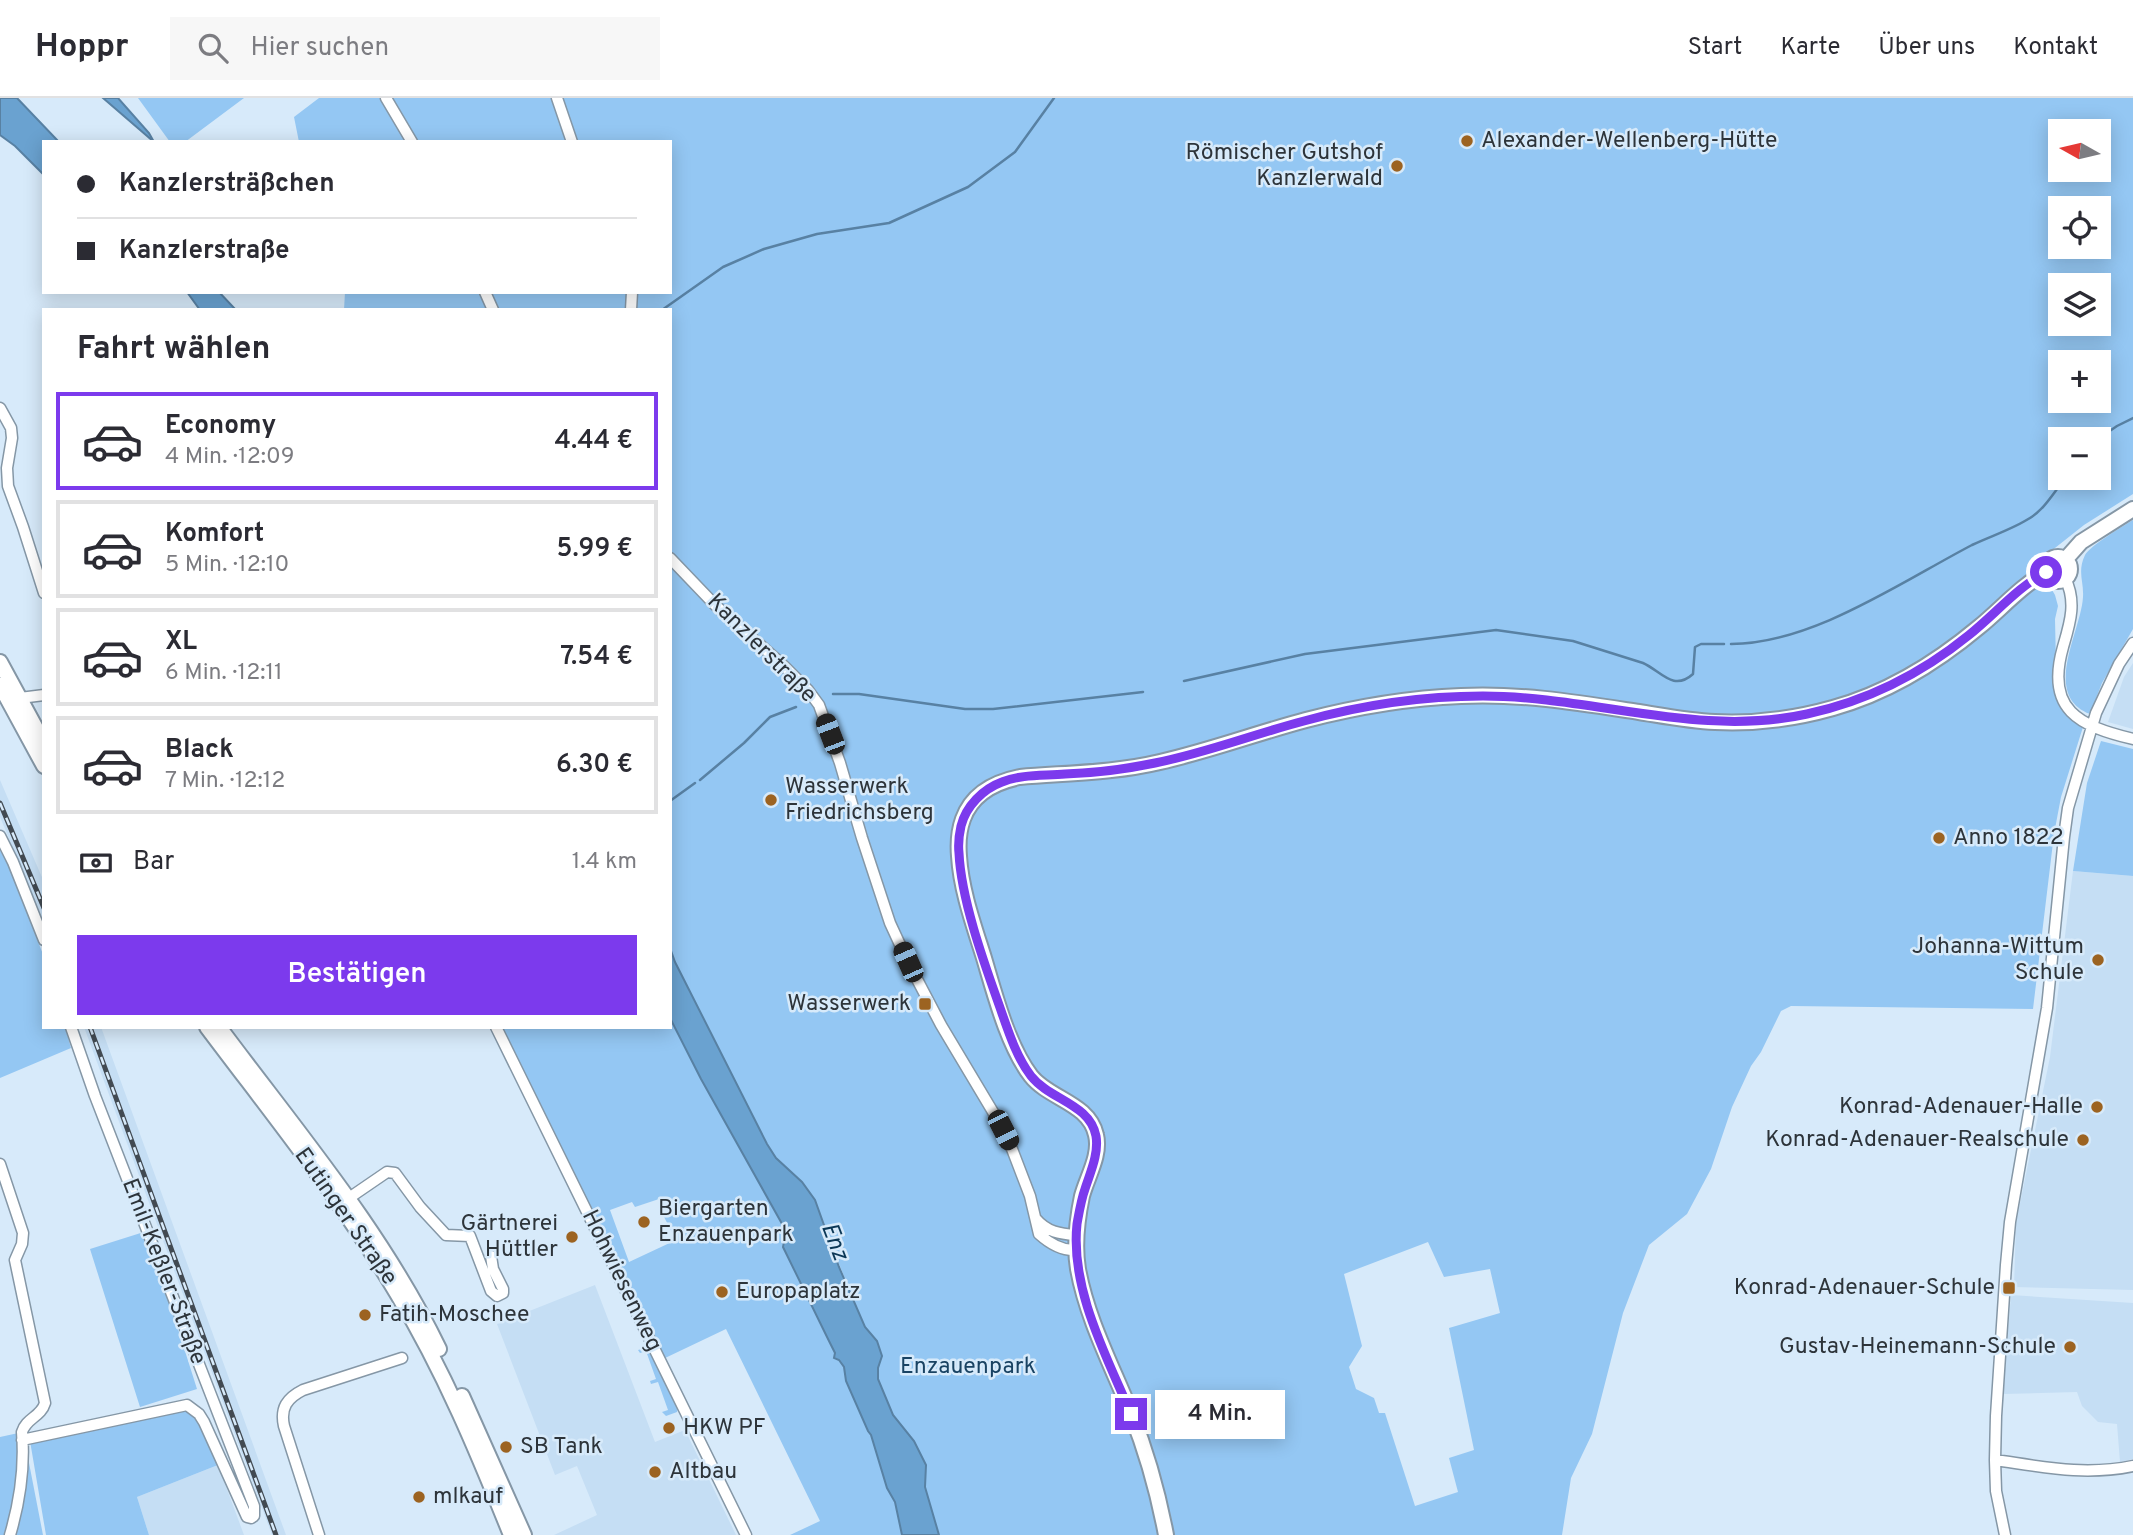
<!DOCTYPE html>
<html lang="de">
<meta charset="utf-8">
<style>
body{margin:0;font-family:Overpass,sans-serif;background:#f7f7f7;color:#2b2b33;height:100vh;display:flex;flex-direction:column;font-size:26px;white-space:nowrap}
*{box-sizing:border-box;margin:0}
p{font-size:23px;color:#7c7c81}
.icon{flex:none;width:38px;height:38px;fill:none;stroke:currentColor;stroke-width:2;stroke-linecap:round;stroke-linejoin:round}
.map{position:relative;flex:1;overflow:hidden}
.details{position:absolute;left:42px;top:210px;width:630px;height:721px;display:flex;flex-direction:column;background:#fff;border-radius:0px;box-shadow:0 4px 18px #0003}
.details>*{flex:none}
.top-card{position:absolute;left:42px;top:42px;width:630px;height:154px;border-radius:0px;box-shadow:0 4px 18px #0003;display:grid;align-content:center;height:154px;padding:0 35px;background:#fff}
.needle{width:46px;rotate:278deg}
.controls{position:absolute;left:2048px;top:21px;display:grid;gap:14px}
.controls a{display:grid;place-items:center;width:63px;height:63px;border-radius:0px;background:#fff;box-shadow:0 4px 18px #0003;font-size:35px}
.end{position:absolute;width:32px;height:32px;margin:-16px;border:9px solid #7c3aed;background:#fff;box-shadow:0 0 0 4px #fff}
.from{border-radius:50%}
.bubble{position:absolute;height:49px;border-radius:0px;background:#fff;box-shadow:0 4px 18px #0003;font-size:23px;font-weight:600;line-height:49px;text-align:center}
.car{position:absolute;width:21px;height:42px;margin:-21px -10px;border-radius:9px;box-shadow:0 0 5px 2px #0007;background:linear-gradient(#222 24%,#8ab4d8 0 40%,#222 0 76%,#8ab4d8 0 86%,#222 0)}
.top-card b{display:flex;align-items:center;gap:24px;height:66px;font-size:26px}
.top-card b+b{border-top:2px solid #e1e1e2}
.top-card i{width:18px;height:18px;background:#2b2b33}
ul{padding:0;list-style:none}
li{display:flex;align-items:center;gap:21px;height:98px;margin:0 14px 10px;padding:0 21px;border:4px solid #e1e1e2;border-radius:0px}
li div{flex:1}
li b{display:block;font-size:26px}
li em{font-style:normal;font-weight:600}
li.on{border-color:#7c3aed}
li>.icon{width:63px;height:63px;stroke-width:1.5}
h2{padding:0 35px;font-size:32px;line-height:84px}
.pay{display:flex;align-items:center;gap:18px;height:77px;padding:0 35px;font-size:26px}
.pay p{margin-inline-start:auto}
.cta{display:flex;gap:14px;margin-top:auto;padding:14px 35px}
.cta a{flex:1;height:80px;border-radius:0px;background:#7c3aed;color:#fff;font-size:28px;font-weight:600;line-height:80px;text-align:center}
header{display:flex;align-items:center;gap:42px;box-sizing:border-box;height:98px;padding:0 35px;background:#fff;border-bottom:2px solid #e1e1e2}
header strong{font-size:33px}
nav{display:flex;gap:38px;margin-inline-start:auto;font-size:24px}
.search{width:490px;height:63px;background:#f7f7f7;display:flex;align-items:center;gap:18px;box-sizing:border-box;padding:0 24px;border-radius:0px;color:#7c7c81;font-size:26px}
.map>svg:first-child{display:block}
.built{fill:#c5def4}
.green{fill:#94c7f3;fill-rule:evenodd}
.water{fill:#6aa2d0;stroke:#5881a3;stroke-width:2}
.lines{fill:none;stroke-linecap:round;stroke-linejoin:round}
.stream{stroke:#5881a3;stroke-width:2.5}
.street-casing{stroke:#8597a6;stroke-width:13}
.secondary-casing{stroke:#8597a6;stroke-width:18}
.primary-casing{stroke:#8597a6;stroke-width:18}
.street{stroke:#fff;stroke-width:10}
.secondary{stroke:#fff;stroke-width:14}
.primary{stroke:#fff;stroke-width:14}
.rail-casing{stroke:#424a52;stroke-width:5}
.rail{stroke:#d7eafa;stroke-width:2.5;stroke-dasharray:8;stroke-linecap:butt}
.route{stroke:#7c3aed;stroke-width:9}
.poi-dot{fill:#9c6321;stroke:#d7eafa;stroke-width:2.5}
.labels{text-anchor:middle;dominant-baseline:central;stroke-width:5;stroke-linejoin:round;paint-order:stroke}
.poi-label{font-size:23px;fill:#2d343a;stroke:#d7eafa;text-anchor:start}
.street-label{font-size:23px;fill:#2d343a;stroke:#d7eafa}
.park-label{font-size:23px;fill:#194363;stroke:#d7eafa}
.water-label{font-size:24px;font-style:italic;fill:#0b3756;stroke:#d7eafa}
</style>
<header>
<strong>Hoppr</strong>
<div class="search"><svg class="icon" aria-label="search" viewBox="0 0 24 24"><circle cx="10" cy="10" r="6"/><path d="M15 15l6 6"/></svg>Hier suchen</div>
<nav><a>Start</a><a>Karte</a><a>Über uns</a><a>Kontakt</a></nav>
</header>
<div class="map">
<svg width="2133" height="1437" viewBox="0 0 2133 1437">
<rect width="100%" height="100%" fill="#d7eafa"/>
<path class="built" d="M2133 565V631L2108 624 2124 579Z
M0 682 44 784V824L0 719Z
M2073 773 2133 778V1192L2014 1189 2016 1125 2050 959Z
M84 929H101L286 1437H272Z
M595 1187 655 1344 685 1332 736 1437H554L597 1417 577 1368 555 1377 497 1226Z
M2011 1197 2133 1205V1361L2120 1364 2117 1326 2098 1324 2082 1308 2077 1294 2003 1296Z
M218 1367 244 1437H149L137 1399Z"/>
<path class="green" d="M138 0H244L185 44H170Z
M319 0H2133V396L2084 427 2036 465 2055 497 2058 508 2055 521 2056 567 2053 582 2056 596 2060 606 2083 629 2061 699 2054 736 2033 911 1791 908 1781 913 1761 954 1751 968 1732 1009 1711 1071 1687 1116 1649 1147 1623 1215 1592 1336 1571 1380 1562 1437H939L925 1389 926 1367 914 1343 893 1317 887 1303 878 1281V1270L882 1257 877 1243 865 1229 808 1091 776 1060 767 1046 675 864 670 850V212H344L345 194H670V44H299L294 19ZM2060 33H2098V72H2060ZM2060 110H2098V149H2060ZM2060 187H2098V226H2060ZM2060 264H2098V303H2060ZM2060 341H2098V380H2060ZM1428 1144 1444 1179 1490 1171 1500 1215 1449 1230 1474 1352 1449 1360 1458 1394 1415 1408 1385 1315H1379L1374 1300 1356 1291 1349 1269 1362 1248 1344 1176Z
M2133 422V531L2102 585 2090 616C2041 597 2081 534 2083 499 2084 483 2077 474 2085 457 2090 448 2123 428 2133 422Z
M2101 643 2133 651V778L2073 773 2087 685Z
M0 752 11 773 44 859V929H65L71 950 0 980Z
M670 920 701 981 786 1133 783 1143 786 1156 835 1255 844 1269 846 1283 868 1333 871 1337 887 1390 895 1404 902 1437H790L820 1423 726 1231 663 1261 500 929H670ZM665 1099 674 1111 663 1117 676 1142 629 1164 610 1112 632 1104 635 1109Z
M147 1133 197 1291 140 1309 90 1151Z
M649 1249 658 1264 657 1268 678 1310 677 1314 666 1318 662 1314 668 1312 658 1284 651 1286 650 1283 656 1281 646 1253 640 1255 638 1252Z
M187 1307 199 1316 223 1365 137 1399 149 1437H46L30 1343Z
M23 1334 43 1437H0V1339Z"/>
<path class="water" d="M0 0H17L59 44H44V77L15 48 0 37Z
M103 0H118L149 35 154 44Z
M187 194H219L236 212H200Z
M670 850 675 864 767 1046 776 1060 802 1084 815 1102 839 1169 865 1229 877 1243 882 1258 878 1270V1281L893 1317 914 1343 926 1367 925 1389 939 1437H902L895 1404 887 1390 871 1337 868 1333 846 1283 844 1269 839 1262 834 1260 835 1255 829 1243 783 1149 786 1133 701 981 670 920Z"/>
<g class="lines">
<path class="stream" d="M662 212 723 169 764 151 817 136 889 125 968 89 1015 54 1054 0
M2098 341 2117 328 2133 320
M1731 546C1812 546 1901 484 1972 447 1991 438 2013 431 2030 420 2046 410 2054 393 2066 380
M1184 583 1305 556 1496 532 1573 543 1643 565C1661 573 1673 594 1693 576L1695 549 1701 546H1724
M833 596H859L965 611H993L1143 594
M700 682 744 645 770 619 796 609
M670 703 695 685"/>
<g class="street-casing">
<path id="street" d="M386 0 412 44
M557 0 572 44
M485 194 493 212
M631 212 632 194
M0 310 11 330 12 340 7 370 8 388 23 429 44 495
M670 460 715 507 784 568 808 592 819 607 840 665 862 740 890 825 908 864 941 927 993 1014 1012 1051 1030 1098 1039 1136C1049 1145 1061 1153 1076 1152
M2065 480C2077 504 2070 525 2063 549 2045 612 2079 628 2133 641
M20 600 44 597
M0 738 13 764 44 842
M496 929 746 1437
M0 1066 23 1135 22 1146 15 1162 45 1305C41 1319 26 1320 22 1334 25 1370 20 1403 10 1437
M349 1100 387 1074 395 1075 420 1109 446 1137 470 1138 491 1193 497 1198 503 1195V1191L493 1171 491 1158
M1036 1121C1047 1134 1060 1136 1076 1137
M22 1342 187 1307 199 1316 204 1324 247 1419 251 1420 254 1418V1408L95 998 71 929
M1995 1362C2044 1369 2084 1378 2133 1368
M319 1437 284 1328C280 1310 287 1300 303 1292L402 1260
M2005 1437 1996 1393 1995 1362 1996 1318 2006 1167 2010 1124 2047 910 2064 739 2068 710 2096 615 2119 566 2133 545"/>
</g>
<g class="secondary-casing">
<path id="secondary" d="M2046 471a12 12 0 1 1 24 0a12 12 0 1 1-24 0Z
M2065 462 2081 444 2133 411
M1166 1437C1158 1395 1147 1355 1131 1315 1112 1268 1087 1221 1078 1171 1074 1147 1077 1122 1082 1098 1087 1079 1101 1057 1096 1037 1089 1005 1049 1001 1031 978 1008 948 995 897 984 860 974 828 961 792 959 758 958 746 959 732 963 721 972 696 995 684 1020 679 1066 675 1114 675 1160 664 1209 653 1257 635 1306 622 1356 609 1409 600 1461 598 1521 595 1580 605 1639 614 1664 618 1689 623 1715 624 1755 626 1794 621 1833 610 1887 595 1936 565 1979 529 2001 511 2021 488 2046 474"/>
</g>
<g class="primary-casing">
<path id="primary" d="M0 564 44 645
M0 587 44 668
M207 929C273 1017 342 1102 398 1197 444 1273 478 1355 511 1437
M219 929C297 1034 382 1133 439 1251
M462 1298 524 1437"/>
</g>
<use href="#street" class="street"/>
<use href="#secondary" class="secondary"/>
<use href="#primary" class="primary"/>
<g class="rail-casing">
<path id="rail" d="M0 705 44 810
M90 929 276 1437"/>
</g>
<use href="#rail" class="rail"/>
</g>
<g class="lines">
<path class="route" d="M1131 1316C1107 1259 1070 1191 1077 1126 1079 1115 1081 1102 1085 1091 1090 1075 1099 1056 1096 1038 1090 1006 1050 1002 1031 978 1015 957 1007 929 998 904 983 862 961 800 959 755 958 746 959 737 961 728 966 708 983 691 1002 684 1022 676 1044 678 1065 676 1095 675 1126 671 1155 665 1206 655 1254 636 1304 623 1362 607 1422 598 1483 598 1592 598 1699 640 1807 616 1867 603 1921 576 1969 537 1994 517 2018 489 2046 474"/>
</g>
<g class="poi-dot">
<circle cx="1467" cy="43" r="7"/>
<circle cx="1397" cy="68" r="7"/>
<circle cx="771" cy="702" r="7"/>
<circle cx="1939" cy="740" r="7"/>
<circle cx="2098" cy="862" r="7"/>
<rect x="918" y="899" width="14" height="14" rx="3.5"/>
<circle cx="2097" cy="1009" r="7"/>
<circle cx="2083" cy="1042" r="7"/>
<circle cx="644" cy="1124" r="7"/>
<circle cx="572" cy="1139" r="7"/>
<rect x="2002" y="1183" width="14" height="14" rx="3.5"/>
<circle cx="722" cy="1194" r="7"/>
<circle cx="365" cy="1217" r="7"/>
<circle cx="2070" cy="1249" r="7"/>
<circle cx="669" cy="1330" r="7"/>
<circle cx="506" cy="1349" r="7"/>
<circle cx="655" cy="1374" r="7"/>
<circle cx="419" cy="1399" r="7"/>
</g>
<g class="labels">
<g class="poi-label">
<text x="1481" y="43">Alexander-Wellenberg-Hütte</text>
<text x="1383" y="55" text-anchor="end">Römischer Gutshof<tspan x="1383" dy="26">Kanzlerwald</tspan></text>
<text x="785" y="689">Wasserwerk<tspan x="785" dy="26">Friedrichsberg</tspan></text>
<text x="1953" y="740">Anno 1822</text>
<text x="2084" y="849" text-anchor="end">Johanna-Wittum<tspan x="2084" dy="26">Schule</tspan></text>
<text x="911" y="906" text-anchor="end">Wasserwerk</text>
<text x="2083" y="1009" text-anchor="end">Konrad-Adenauer-Halle</text>
<text x="2069" y="1042" text-anchor="end">Konrad-Adenauer-Realschule</text>
<text x="658" y="1111">Biergarten<tspan x="658" dy="26">Enzauenpark</tspan></text>
<text x="558" y="1126" text-anchor="end">Gärtnerei<tspan x="558" dy="26">Hüttler</tspan></text>
<text x="1995" y="1190" text-anchor="end">Konrad-Adenauer-Schule</text>
<text x="736" y="1194">Europaplatz</text>
<text x="379" y="1217">Fatih-Moschee</text>
<text x="2056" y="1249" text-anchor="end">Gustav-Heinemann-Schule</text>
<text x="683" y="1330">HKW PF</text>
<text x="520" y="1349">SB Tank</text>
<text x="669" y="1374">Altbau</text>
<text x="433" y="1399">mlkauf</text>
</g>
<g class="street-label">
<text transform="translate(761 551) rotate(45)">Kanzlerstraße</text>
<text transform="translate(345 1119) rotate(55)">Eutinger Straße</text>
<text transform="translate(163 1174) rotate(69)">Emil-Keßler-Straße</text>
<text transform="translate(621 1183) rotate(64)">Hohwiesenweg</text>
</g>
<g class="park-label">
<text x="968" y="1269">Enzauenpark</text>
</g>
<g class="water-label">
<text transform="translate(834 1144) rotate(69)">Enz</text>
</g>
</g>
</svg>
<div class="controls">
<a><svg class="needle" viewBox="-14 -14 28 28"><path d="M0-13l5 13h-10z" fill="#e53935"/><path d="M0 13l5-13h-10z" fill="#7c7c81"/></svg></a>
<a><svg class="icon" aria-label="locate" viewBox="0 0 24 24"><circle cx="12" cy="12" r="6"/><path d="M12 2v4M12 18v4M2 12h4M18 12h4"/></svg></a>
<a><svg class="icon" aria-label="layers" viewBox="0 0 24 24"><path d="M12 4l9 5-9 5-9-5zM3 14l9 5 9-5"/></svg></a>
<a>+</a>
<a>−</a>
</div>
<i class="end from" style="left:2046px;top:474px"></i>
<i class="end" style="left:1131px;top:1316px"></i>
<div class="bubble" style="left:1155px;top:1292px;width:130px">4 Min.</div>
<i class="car" style="left:830px;top:636px;rotate:339deg"></i>
<i class="car" style="left:908px;top:864px;rotate:336deg"></i>
<i class="car" style="left:1003px;top:1032px;rotate:153deg"></i>
<div class="top-card">
<b><i class="from"></i>Kanzlersträßchen</b>
<b><i></i>Kanzlerstraße</b>
</div>
<section class="details">
<h2>Fahrt wählen</h2>
<ul>
<li class="on"><svg class="icon" aria-label="car" viewBox="0 0 24 24"><path d="M5 17H2v-5l4-1 3-4h7l3 4 3 1v5h-3M9 17h6M6 11h13"/><circle cx="7" cy="17" r="2"/><circle cx="17" cy="17" r="2"/></svg><div><b>Economy</b><p>4 Min. · 12:09</p></div><em>4.44 €</em></li>
<li><svg class="icon" aria-label="car" viewBox="0 0 24 24"><path d="M5 17H2v-5l4-1 3-4h7l3 4 3 1v5h-3M9 17h6M6 11h13"/><circle cx="7" cy="17" r="2"/><circle cx="17" cy="17" r="2"/></svg><div><b>Komfort</b><p>5 Min. · 12:10</p></div><em>5.99 €</em></li>
<li><svg class="icon" aria-label="car" viewBox="0 0 24 24"><path d="M5 17H2v-5l4-1 3-4h7l3 4 3 1v5h-3M9 17h6M6 11h13"/><circle cx="7" cy="17" r="2"/><circle cx="17" cy="17" r="2"/></svg><div><b>XL</b><p>6 Min. · 12:11</p></div><em>7.54 €</em></li>
<li><svg class="icon" aria-label="car" viewBox="0 0 24 24"><path d="M5 17H2v-5l4-1 3-4h7l3 4 3 1v5h-3M9 17h6M6 11h13"/><circle cx="7" cy="17" r="2"/><circle cx="17" cy="17" r="2"/></svg><div><b>Black</b><p>7 Min. · 12:12</p></div><em>6.30 €</em></li>
</ul>
<div class="pay"><svg class="icon" aria-label="cash" viewBox="0 0 24 24"><path d="M3 7h18v10H3z"/><circle cx="12" cy="12" r="2"/></svg>Bar<p>1.4 km</p></div>
<div class="cta"><a>Bestätigen</a></div>
</section>
</div>
